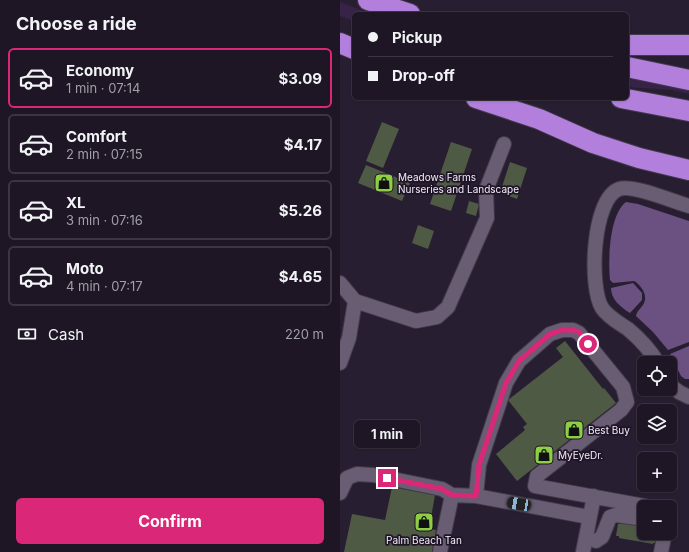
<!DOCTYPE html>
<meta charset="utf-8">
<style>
body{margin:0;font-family:Inter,sans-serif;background:#2b2332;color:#f1f3f6;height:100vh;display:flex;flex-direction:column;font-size:15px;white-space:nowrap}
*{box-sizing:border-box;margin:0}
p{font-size:13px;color:#a19fa7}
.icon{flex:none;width:22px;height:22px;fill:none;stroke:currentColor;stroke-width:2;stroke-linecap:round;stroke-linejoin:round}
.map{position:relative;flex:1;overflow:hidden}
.sheet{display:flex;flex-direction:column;background:#1e1625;width:340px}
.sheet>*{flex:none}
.hud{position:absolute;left:12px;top:12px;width:277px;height:88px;border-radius:6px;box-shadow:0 1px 3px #0004,0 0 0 1px #3c3542;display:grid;align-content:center;height:88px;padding:0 16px;background:#1e1625}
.tools{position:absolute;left:297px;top:356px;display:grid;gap:8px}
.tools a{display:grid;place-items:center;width:40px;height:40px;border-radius:6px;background:#1e1625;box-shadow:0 1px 3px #0004,0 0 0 1px #3c3542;font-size:20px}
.end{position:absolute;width:18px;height:18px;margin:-9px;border:5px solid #db2777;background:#fff;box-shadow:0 0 0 2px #fff}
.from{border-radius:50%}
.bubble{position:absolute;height:28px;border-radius:6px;background:#1e1625;box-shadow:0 1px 3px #0004,0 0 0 1px #3c3542;font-size:13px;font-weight:700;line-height:28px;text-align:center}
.car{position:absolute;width:12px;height:24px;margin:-12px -6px;border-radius:5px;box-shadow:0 0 3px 1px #0007;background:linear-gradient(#222 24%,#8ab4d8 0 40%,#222 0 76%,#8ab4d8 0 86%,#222 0)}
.hud b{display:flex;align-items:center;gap:14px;height:38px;font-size:15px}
.hud b+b{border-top:1px solid #3c3542}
.hud i{width:10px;height:10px;background:#f1f3f6}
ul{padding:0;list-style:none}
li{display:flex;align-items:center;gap:12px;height:60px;margin:0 8px 6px;padding:0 8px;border:2px solid #3c3542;border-radius:6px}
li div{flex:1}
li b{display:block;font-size:15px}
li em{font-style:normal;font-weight:700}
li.active{border-color:#db2777}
li>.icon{width:36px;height:36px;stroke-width:1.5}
h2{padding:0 16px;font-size:18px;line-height:48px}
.pay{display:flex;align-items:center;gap:10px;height:44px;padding:0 16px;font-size:15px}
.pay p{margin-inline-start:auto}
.primary-button{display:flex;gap:8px;margin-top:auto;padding:8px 16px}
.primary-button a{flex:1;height:46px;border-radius:6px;background:#db2777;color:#fff;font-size:16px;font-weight:700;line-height:46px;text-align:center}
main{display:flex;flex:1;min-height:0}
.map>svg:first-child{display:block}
.green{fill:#372347}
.water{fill:#6b5082}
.building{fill:#4f5a45}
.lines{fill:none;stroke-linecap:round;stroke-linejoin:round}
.minor-casing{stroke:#423a4a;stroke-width:16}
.highway-casing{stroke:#423a4a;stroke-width:22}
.minor{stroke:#695d73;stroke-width:14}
.highway{stroke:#b27fdc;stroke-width:20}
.route{stroke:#db2777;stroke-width:5}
.labels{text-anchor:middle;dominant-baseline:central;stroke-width:3.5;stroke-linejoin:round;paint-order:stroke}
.poi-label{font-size:10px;fill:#f1ebf8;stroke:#1f1527;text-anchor:start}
</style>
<main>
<section class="sheet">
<h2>Choose a ride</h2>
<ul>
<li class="active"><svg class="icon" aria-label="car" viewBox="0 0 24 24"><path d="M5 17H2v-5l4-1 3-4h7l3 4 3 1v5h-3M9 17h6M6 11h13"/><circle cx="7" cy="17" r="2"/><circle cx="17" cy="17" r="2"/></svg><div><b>Economy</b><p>1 min · 07:14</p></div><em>$3.09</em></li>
<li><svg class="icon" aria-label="car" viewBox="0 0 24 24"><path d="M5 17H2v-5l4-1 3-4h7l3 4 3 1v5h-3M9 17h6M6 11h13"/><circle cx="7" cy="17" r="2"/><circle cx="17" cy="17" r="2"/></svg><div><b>Comfort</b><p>2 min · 07:15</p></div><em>$4.17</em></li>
<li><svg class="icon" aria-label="car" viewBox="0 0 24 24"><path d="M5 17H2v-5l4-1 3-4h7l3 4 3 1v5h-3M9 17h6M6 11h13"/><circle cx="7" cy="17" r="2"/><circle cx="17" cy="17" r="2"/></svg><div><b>XL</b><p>3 min · 07:16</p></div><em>$5.26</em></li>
<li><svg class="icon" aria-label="car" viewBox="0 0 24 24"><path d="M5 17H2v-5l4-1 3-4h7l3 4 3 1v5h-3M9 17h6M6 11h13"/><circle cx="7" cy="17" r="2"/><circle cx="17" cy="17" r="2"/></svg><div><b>Moto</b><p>4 min · 07:17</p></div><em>$4.65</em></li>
</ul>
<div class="pay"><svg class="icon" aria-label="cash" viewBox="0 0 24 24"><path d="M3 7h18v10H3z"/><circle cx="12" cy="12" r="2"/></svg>Cash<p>220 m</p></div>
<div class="primary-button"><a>Confirm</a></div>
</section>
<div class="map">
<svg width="349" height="552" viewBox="0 0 349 552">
<rect width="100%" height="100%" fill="#281e31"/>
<path class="green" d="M0 2 29 13 33 14H14V21L0 16Z
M287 77 349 89V94L331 90 287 87Z"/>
<path class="water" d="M286 202 298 204 349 221V342L328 350 313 332 296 316C297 310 302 308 304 303 308 295 301 285 294 281L273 283 270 280C268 261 269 215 286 202Z
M293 283 302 293V300L290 313C280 307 271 299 271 288Z
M349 346V379H345L341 376 330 354Z"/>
<path class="building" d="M42 122 59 129 43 168 26 161Z
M111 142 132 149 111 211 90 204Z
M170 162 187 168 177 199 160 193Z
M26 165 70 183 62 201 18 183Z
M129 201 139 204 136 216 126 213Z
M78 225 94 231 88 249 72 243Z
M225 341 263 389 264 388 276 403 177 481 156 454 185 430 183 427 187 424 168 400 223 357 216 348Z
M52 487 95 495 89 529 96 530 92 552H4L12 514 45 520Z
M281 522 304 526V533H318L317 543H313V544L279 538V536H276L278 524H281Z"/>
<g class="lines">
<g class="minor-casing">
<path id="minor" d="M0 283 15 301 76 321 97 317 108 307 147 218 146 190 164 144
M0 363 9 338 15 301
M318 363C310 350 300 339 288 329 279 323 268 317 262 308 249 287 252 199 279 189 293 184 334 202 349 206
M330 385 339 392 349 397
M0 493 7 478 17 474 33 475 102 489 112 495 136 496 249 517
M136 496 139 465 166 383 179 361 210 334 222 330H233L239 333 283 387 287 402 281 410 197 476 195 486 310 507
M256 541 262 537 270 517 276 515 304 519
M100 552 112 495
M243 552 254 496
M321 552 325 533"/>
</g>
<g class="highway-casing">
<path id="highway" d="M28 0 70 14
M0 43 14 49
M287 45H349
M287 67 349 80
M136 98 199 119 253 143 299 158 349 170
M281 98 349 111"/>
</g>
<use href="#minor" class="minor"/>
<use href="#highway" class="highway"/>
</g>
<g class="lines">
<path class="route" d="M47 478 102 489 112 495 136 496 139 465 166 383 179 361 210 334 222 330H233L239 332 248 344"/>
</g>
<defs>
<g id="shop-square" transform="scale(1)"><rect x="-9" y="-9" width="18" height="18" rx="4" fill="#8dce44" stroke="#1f1527"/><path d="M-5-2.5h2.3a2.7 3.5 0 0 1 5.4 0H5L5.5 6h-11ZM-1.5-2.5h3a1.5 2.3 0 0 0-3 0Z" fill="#111"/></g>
</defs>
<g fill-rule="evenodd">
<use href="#shop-square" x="44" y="183"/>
<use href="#shop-square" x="234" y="430"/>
<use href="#shop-square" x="204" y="455"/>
<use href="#shop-square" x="84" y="522"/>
</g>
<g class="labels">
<g class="poi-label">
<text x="58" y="177">Meadows Farms<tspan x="58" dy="12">Nurseries and Landscape</tspan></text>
<text x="248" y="430">Best Buy</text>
<text x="218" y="455">MyEyeDr.</text>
<text x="84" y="540" text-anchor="middle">Palm Beach Tan</text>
</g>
</g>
</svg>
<div class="tools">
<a><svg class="icon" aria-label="locate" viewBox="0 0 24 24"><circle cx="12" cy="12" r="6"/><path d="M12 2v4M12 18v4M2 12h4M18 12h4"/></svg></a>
<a><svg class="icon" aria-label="layers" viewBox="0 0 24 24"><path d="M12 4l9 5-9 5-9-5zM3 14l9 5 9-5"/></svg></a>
<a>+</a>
<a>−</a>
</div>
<i class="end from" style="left:248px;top:344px"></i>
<i class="end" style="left:47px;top:478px"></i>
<div class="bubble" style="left:14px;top:420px;width:66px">1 min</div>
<i class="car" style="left:179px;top:504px;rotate:280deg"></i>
<div class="hud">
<b><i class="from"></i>Pickup</b>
<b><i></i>Drop-off</b>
</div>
</div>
</main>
